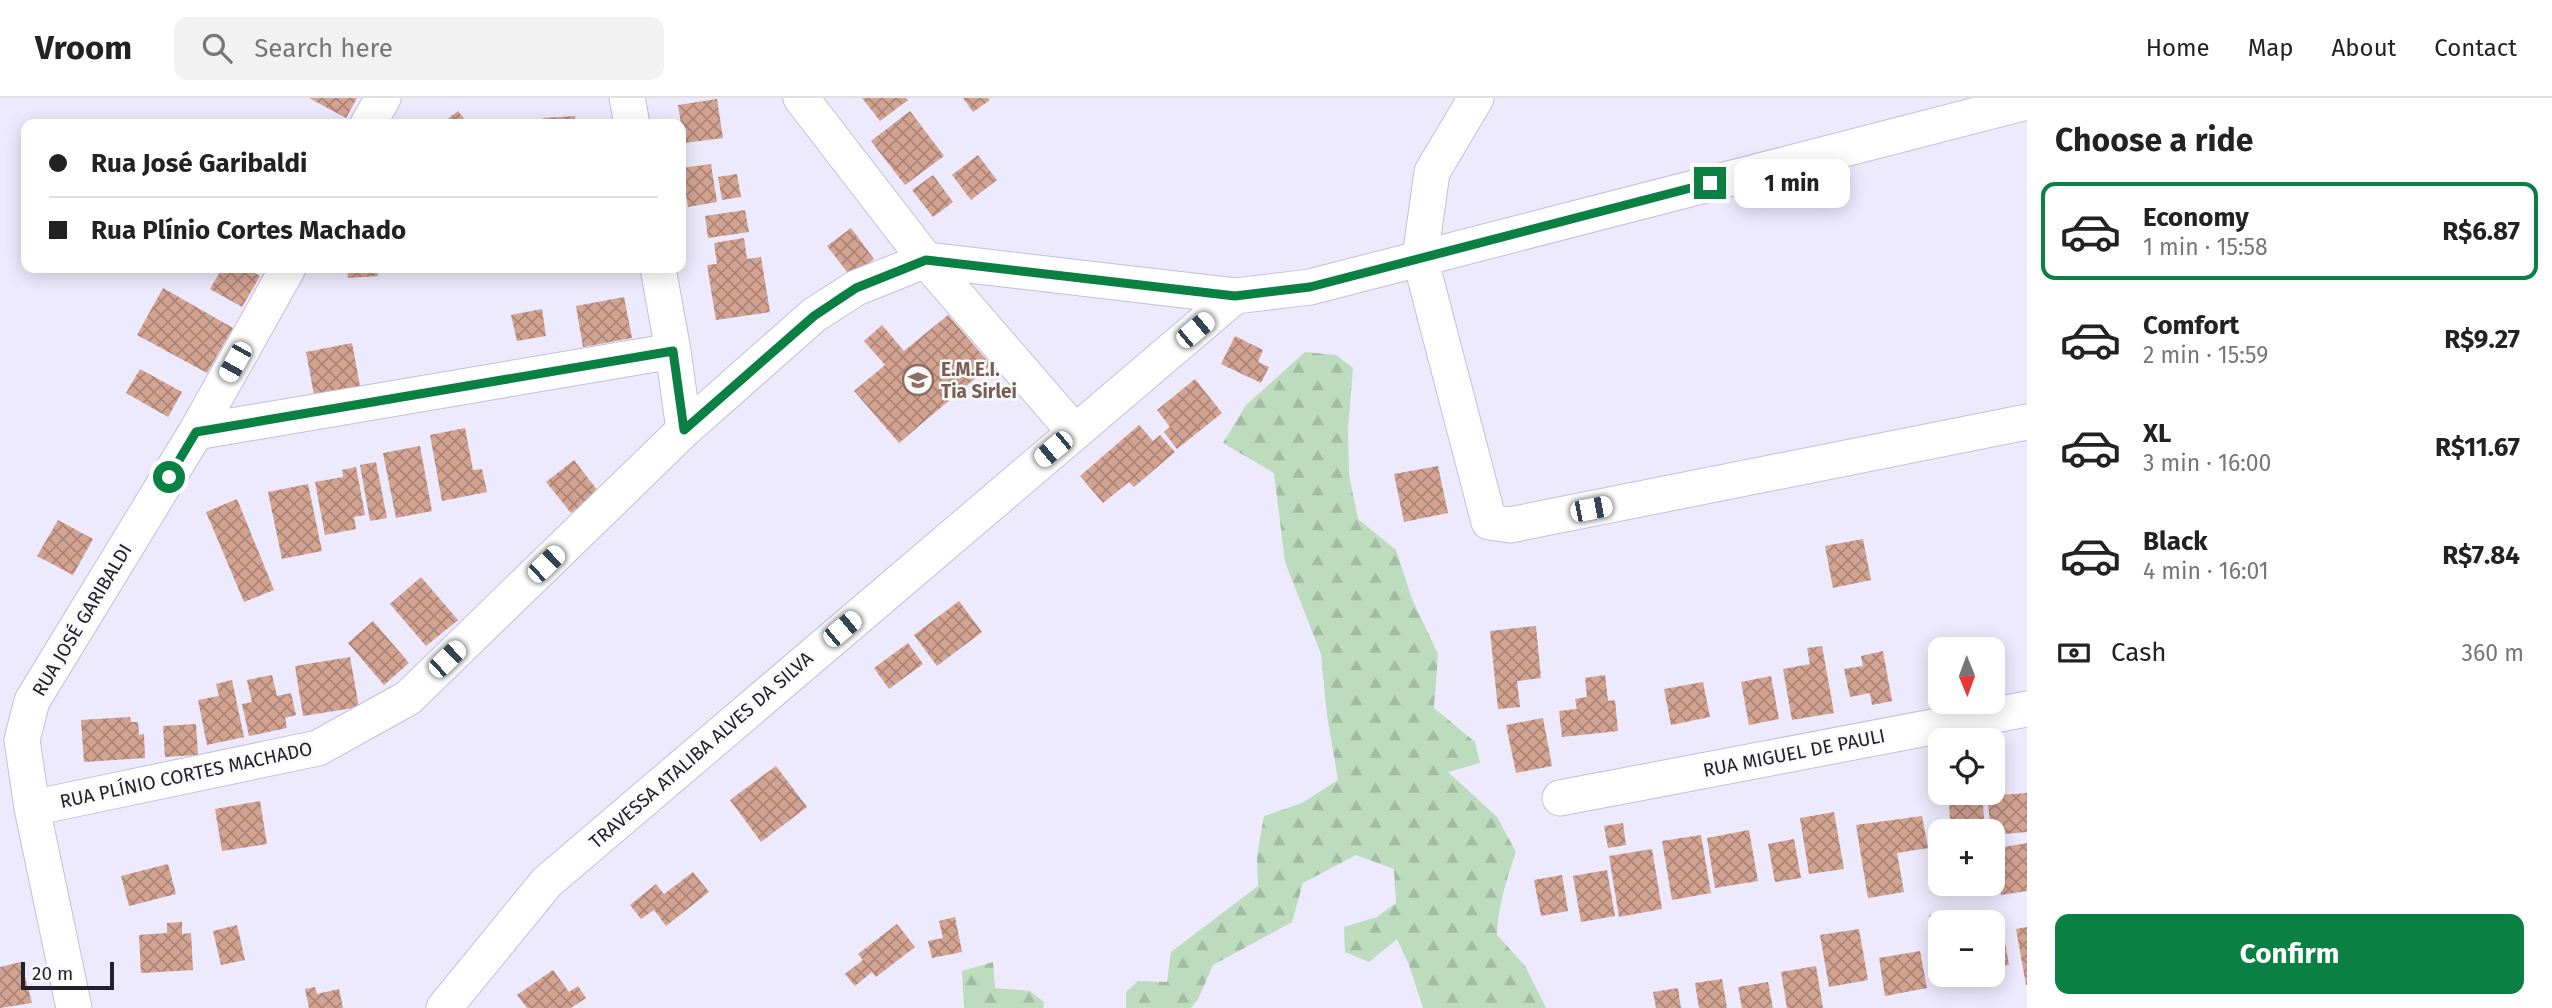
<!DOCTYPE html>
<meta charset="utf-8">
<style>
body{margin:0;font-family:"Fira Sans",sans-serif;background:#f2f2f2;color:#222;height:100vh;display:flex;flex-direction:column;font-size:26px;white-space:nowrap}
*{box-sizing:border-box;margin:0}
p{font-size:23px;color:#767676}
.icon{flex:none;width:38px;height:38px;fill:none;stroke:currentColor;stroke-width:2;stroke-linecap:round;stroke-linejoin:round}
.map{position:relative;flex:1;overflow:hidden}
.sheet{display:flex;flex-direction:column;background:#fff;width:525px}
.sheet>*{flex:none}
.banner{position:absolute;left:21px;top:21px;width:665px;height:154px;border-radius:14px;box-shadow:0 4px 18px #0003;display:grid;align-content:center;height:154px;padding:0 28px;background:#fff}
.needle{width:46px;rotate:179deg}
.tools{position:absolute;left:1928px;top:539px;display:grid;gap:14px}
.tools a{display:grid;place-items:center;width:77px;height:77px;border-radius:14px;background:#fff;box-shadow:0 4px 18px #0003;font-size:35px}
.scale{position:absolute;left:21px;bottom:18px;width:93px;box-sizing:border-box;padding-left:7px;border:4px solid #22202c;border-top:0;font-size:19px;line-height:24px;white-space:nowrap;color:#22202c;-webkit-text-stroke:5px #fafafa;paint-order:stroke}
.end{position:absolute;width:32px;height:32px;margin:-16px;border:9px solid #0b8043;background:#fff;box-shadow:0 0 0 4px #fff}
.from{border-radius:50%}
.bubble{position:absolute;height:49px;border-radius:14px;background:#fff;box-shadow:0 4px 18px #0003;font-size:23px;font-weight:700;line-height:49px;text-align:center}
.car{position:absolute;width:21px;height:42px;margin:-21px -10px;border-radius:9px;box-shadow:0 0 5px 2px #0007;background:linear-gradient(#fff 24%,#345 0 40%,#fff 0 76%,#345 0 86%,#fff 0)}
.banner b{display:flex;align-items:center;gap:24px;height:66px;font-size:26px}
.banner b+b{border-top:2px solid #e0e0e0}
.banner i{width:18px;height:18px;background:#222}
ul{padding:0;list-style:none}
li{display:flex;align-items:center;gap:21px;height:98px;margin:0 14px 10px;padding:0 14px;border:4px solid transparent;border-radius:14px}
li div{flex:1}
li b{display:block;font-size:26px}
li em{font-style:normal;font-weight:700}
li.selected{border-color:#0b8043}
li>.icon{width:63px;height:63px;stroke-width:1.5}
h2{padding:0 28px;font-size:32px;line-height:84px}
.pay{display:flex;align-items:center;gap:18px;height:77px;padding:0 28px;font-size:26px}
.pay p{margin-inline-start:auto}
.button{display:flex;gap:14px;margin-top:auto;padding:14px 28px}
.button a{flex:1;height:80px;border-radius:14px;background:#0b8043;color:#fff;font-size:28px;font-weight:700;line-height:80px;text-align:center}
header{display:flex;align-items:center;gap:42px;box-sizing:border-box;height:98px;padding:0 35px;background:#fff;border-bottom:2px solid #e0e0e0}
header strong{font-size:33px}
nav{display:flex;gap:38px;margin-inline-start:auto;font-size:24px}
.search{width:490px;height:63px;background:#f2f2f2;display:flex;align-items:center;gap:18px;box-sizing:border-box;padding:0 24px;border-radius:14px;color:#767676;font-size:26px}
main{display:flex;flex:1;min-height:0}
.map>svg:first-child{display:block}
.forest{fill:url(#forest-firs)}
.building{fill:url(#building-cross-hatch)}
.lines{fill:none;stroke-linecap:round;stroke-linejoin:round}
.minor-casing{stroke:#c3bedc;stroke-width:37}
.minor{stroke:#fff;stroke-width:35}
.route{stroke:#0b8043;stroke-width:9}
.labels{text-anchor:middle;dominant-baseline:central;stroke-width:5;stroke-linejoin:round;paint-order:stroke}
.education-label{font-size:19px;font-weight:bold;fill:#785e54;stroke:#fafafa;text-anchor:start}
.street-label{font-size:19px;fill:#22202c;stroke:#fafafa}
</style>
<header>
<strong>Vroom</strong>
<div class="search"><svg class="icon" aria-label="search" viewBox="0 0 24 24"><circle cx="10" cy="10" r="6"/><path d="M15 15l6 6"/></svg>Search here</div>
<nav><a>Home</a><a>Map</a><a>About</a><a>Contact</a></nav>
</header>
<main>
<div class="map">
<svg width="2027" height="910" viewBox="0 0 2027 910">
<defs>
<pattern id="forest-firs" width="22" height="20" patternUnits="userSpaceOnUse" patternTransform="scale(1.75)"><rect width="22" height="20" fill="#bddbbd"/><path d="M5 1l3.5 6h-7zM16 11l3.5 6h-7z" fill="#a2bca3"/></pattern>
<pattern id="building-cross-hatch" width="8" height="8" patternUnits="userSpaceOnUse" patternTransform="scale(1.75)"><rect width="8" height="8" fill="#d3a391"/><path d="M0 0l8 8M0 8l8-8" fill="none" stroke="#ab8477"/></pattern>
</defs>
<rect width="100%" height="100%" fill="#edeafd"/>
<path class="forest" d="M1305 254 1336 257 1353 270 1348 331 1349 377 1358 421 1396 452 1412 501 1438 556 1434 610 1475 644 1480 665 1448 674 1497 719 1516 754C1506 782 1498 808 1497 837L1525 868 1546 910H1423L1409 867 1397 841 1369 864 1345 854 1344 829 1377 819 1396 805 1394 771 1356 757 1303 785 1292 824 1213 867 1198 901 1191 910H1126V894L1138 883 1167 884 1171 854 1258 788 1257 758 1264 718 1302 705 1338 682 1327 617 1321 556 1285 464 1274 375 1223 345 1246 307Z
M993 864 995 890 1030 893 1044 904 1043 910H964L962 873Z"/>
<path class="building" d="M309 0H357L346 20Z
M862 0H906L908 2 880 23Z
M963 0H988L990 2 973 14Z
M717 1 723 40 684 45 678 7Z
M458 13 468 26H441Z
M910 13 944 58 905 87 871 43Z
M575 18 576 26H543V20Z
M978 57 997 82 971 102 952 77Z
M711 66 717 104 688 109 682 70Z
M737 76 741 99 722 102 718 79Z
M933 77 953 104 933 119 912 92Z
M745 112 749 134 708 140 705 118Z
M851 130 874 161 851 179 827 148Z
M744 140 747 161 761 159 770 214 716 222 707 167 717 166 714 145Z
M222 170H246L260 178 242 209 210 191Z
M347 170H377L378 178 348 180Z
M163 190 233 230 207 275 137 237Z
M624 199 632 240 583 249 576 208Z
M542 211 546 238 517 243 511 217Z
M948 217 991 267 899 345 854 293 885 267 864 243 882 227 904 253Z
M1235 238 1263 252 1258 264 1269 269 1261 285 1221 266Z
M352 245 360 288 314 297 306 254Z
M140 271 182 294 168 319 126 295Z
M1195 281 1222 315 1177 351 1164 334 1170 329 1157 312Z
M1139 327 1153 343 1160 337 1175 354 1134 389 1129 384 1103 405 1080 378Z
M465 330 473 372 482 371 487 394 442 403 430 337Z
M420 348 432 413 396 420 383 355Z
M574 362 598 393 571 415 546 384Z
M376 364 387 420 370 423 360 367Z
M1438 368 1448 415 1404 424 1394 376Z
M356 369 365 417 354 419 356 431 325 437 315 384 343 379 342 372Z
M308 386 322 453 282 461 268 394Z
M237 401 274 492 244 504 206 414Z
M58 422 93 441 73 477 37 458Z
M1863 441 1871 482 1833 490 1825 448Z
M421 479 458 522 426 548 390 506Z
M959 503 982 534 937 568 914 537Z
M373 523 409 565 384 587 348 545Z
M1536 528 1541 580 1517 583 1520 609 1498 611 1490 533Z
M908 545 923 566 889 591 874 570Z
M1822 548 1834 615 1792 622 1783 571 1810 566 1807 550Z
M1883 553 1892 603 1872 607 1870 595 1850 599 1844 571 1863 568 1861 558Z
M350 559 359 609 303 618 295 568Z
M272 577 277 598 291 595 296 617 285 620 287 630 249 638 242 606 252 604 247 582Z
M1605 577 1608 603 1615 602 1618 633 1562 639 1559 613 1577 611 1575 601 1587 599 1585 580Z
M1771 578 1779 621 1749 627 1741 584Z
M232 582 244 639 207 647 198 602 219 598 216 586Z
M1703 584 1710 619 1671 627 1664 591Z
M130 619 131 624H138L139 637 144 636 145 660 84 664 81 622Z
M1543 620 1552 668 1516 675 1506 627Z
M196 626 198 657 165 659 163 628Z
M776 668 807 709 761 744 730 702Z
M1965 695H1982L1985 733H1951L1949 707 1966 705Z
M2027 695V734L1993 737V733H1991L1987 698Z
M260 703 267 746 222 753 215 711Z
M1834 714 1844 771 1809 776 1800 720Z
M1922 718 1928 750 1897 755 1904 794 1868 800 1856 727Z
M1623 725 1626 747 1608 750 1604 728Z
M1749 732 1758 783 1715 790 1707 740Z
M1701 737 1711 795 1672 802 1662 743Z
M1794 741 1801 780 1775 784 1768 746Z
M2027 745V793L2001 797 1993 751Z
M1652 751 1662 811 1619 819 1609 758Z
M168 766 176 796 129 808 121 778Z
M1607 772 1615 818 1581 824 1573 778Z
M693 774 709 794 666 828 654 812 641 821 630 807 656 786 664 796Z
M1562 777 1568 813 1541 818 1534 782Z
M1956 813 1958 824H1941V871L1938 872 1929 817Z
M955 819 962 854 932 860 928 843 943 840 939 823Z
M182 824V836L191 835 193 872 141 875 139 837 167 835V825Z
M897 826 915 849 876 879 872 874 855 888 845 876 863 862 858 856Z
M237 827 245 862 221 867 213 833Z
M2002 827 2009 867 1993 870V828Z
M2027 829V887H2026L2016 831Z
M1859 831 1868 882 1829 889 1820 837Z
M1920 853 1927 890 1885 898 1879 860Z
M21 864 32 905 0 910V869Z
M1816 868 1823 910H1787L1781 874Z
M553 872 569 894 578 888 586 900 571 910H527L517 897Z
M1722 881 1727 910H1699L1695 885Z
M1768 884 1773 910H1742L1738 889Z
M315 889 317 896 339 891 343 910H309L305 891Z
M1678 890 1681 910H1656L1653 894Z"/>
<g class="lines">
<g class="minor-casing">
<path id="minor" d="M627 0 632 26
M801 0 926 162 1074 333
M1476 0 1432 74 1420 160 1489 424 1510 427 2027 324
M368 26 383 0
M658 170 673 253 684 332
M196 334 673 253
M1560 700 2027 611
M32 710 318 650 408 600 684 332 814 217 856 190 926 162 1235 198 1310 189 2027 4
M74 910 32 710 22 642 32 603 196 334 288 170
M444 910 547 784 1235 198"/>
</g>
<use href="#minor" class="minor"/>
</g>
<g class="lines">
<path class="route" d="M169 379 196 334 673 253 684 332 814 218 856 190 926 162 1235 198 1310 189 1710 85"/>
</g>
<defs>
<g id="school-ring" transform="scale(1.575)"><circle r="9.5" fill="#fafafa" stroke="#8d6e63" stroke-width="1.5"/><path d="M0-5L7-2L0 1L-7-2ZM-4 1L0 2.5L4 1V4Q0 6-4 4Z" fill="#8d6e63"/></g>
</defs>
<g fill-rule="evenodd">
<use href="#school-ring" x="918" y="282"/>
</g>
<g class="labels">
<g class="education-label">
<text x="941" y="271">E.M.E.I.<tspan x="941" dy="22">Tia Sirlei</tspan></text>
</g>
<g class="street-label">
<text transform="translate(82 522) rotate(-59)">RUA JOSÉ GARIBALDI</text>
<text transform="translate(701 652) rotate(-41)">TRAVESSA ATALIBA ALVES DA SILVA</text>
<text transform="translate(1794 655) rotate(-11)">RUA MIGUEL DE PAULI</text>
<text transform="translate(186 677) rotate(-12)">RUA PLÍNIO CORTES MACHADO</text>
</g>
</g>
</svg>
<div class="tools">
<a><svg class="needle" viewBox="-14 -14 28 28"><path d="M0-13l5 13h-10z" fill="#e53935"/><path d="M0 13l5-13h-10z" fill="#767676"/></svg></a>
<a><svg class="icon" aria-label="locate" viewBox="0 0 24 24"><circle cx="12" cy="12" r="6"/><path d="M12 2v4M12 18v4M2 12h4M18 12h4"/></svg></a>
<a>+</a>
<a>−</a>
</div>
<div class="scale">20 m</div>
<i class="end from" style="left:169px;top:379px"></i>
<i class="end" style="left:1710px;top:85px"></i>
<div class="bubble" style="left:1734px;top:61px;width:116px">1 min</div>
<i class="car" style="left:1195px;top:232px;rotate:50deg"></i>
<i class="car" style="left:235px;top:264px;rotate:209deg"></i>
<i class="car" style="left:1053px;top:351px;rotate:230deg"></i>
<i class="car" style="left:1591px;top:411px;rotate:79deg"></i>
<i class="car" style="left:546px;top:466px;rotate:46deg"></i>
<i class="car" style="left:842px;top:531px;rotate:50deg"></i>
<i class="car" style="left:447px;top:561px;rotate:46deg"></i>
<div class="banner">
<b><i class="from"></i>Rua José Garibaldi</b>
<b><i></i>Rua Plínio Cortes Machado</b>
</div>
</div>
<section class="sheet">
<h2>Choose a ride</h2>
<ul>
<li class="selected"><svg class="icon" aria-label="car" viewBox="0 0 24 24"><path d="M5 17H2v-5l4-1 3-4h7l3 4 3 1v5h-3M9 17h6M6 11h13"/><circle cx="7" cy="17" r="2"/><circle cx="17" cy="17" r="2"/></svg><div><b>Economy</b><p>1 min · 15:58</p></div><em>R$6.87</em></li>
<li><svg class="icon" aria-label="car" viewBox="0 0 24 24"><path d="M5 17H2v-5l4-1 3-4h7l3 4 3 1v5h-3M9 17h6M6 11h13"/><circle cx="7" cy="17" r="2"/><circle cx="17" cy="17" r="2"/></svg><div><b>Comfort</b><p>2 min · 15:59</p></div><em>R$9.27</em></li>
<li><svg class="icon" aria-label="car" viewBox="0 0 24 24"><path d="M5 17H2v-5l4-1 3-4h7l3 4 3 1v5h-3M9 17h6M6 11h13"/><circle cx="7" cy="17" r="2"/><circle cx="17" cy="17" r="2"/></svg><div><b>XL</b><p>3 min · 16:00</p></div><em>R$11.67</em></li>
<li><svg class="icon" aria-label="car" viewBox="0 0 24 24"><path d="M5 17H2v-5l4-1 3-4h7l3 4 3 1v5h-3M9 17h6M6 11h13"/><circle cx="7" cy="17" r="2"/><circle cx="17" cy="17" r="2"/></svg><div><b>Black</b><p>4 min · 16:01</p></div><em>R$7.84</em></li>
</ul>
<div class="pay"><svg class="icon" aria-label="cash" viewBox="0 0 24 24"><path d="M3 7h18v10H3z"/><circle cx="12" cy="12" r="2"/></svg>Cash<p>360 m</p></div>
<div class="button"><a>Confirm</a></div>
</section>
</main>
